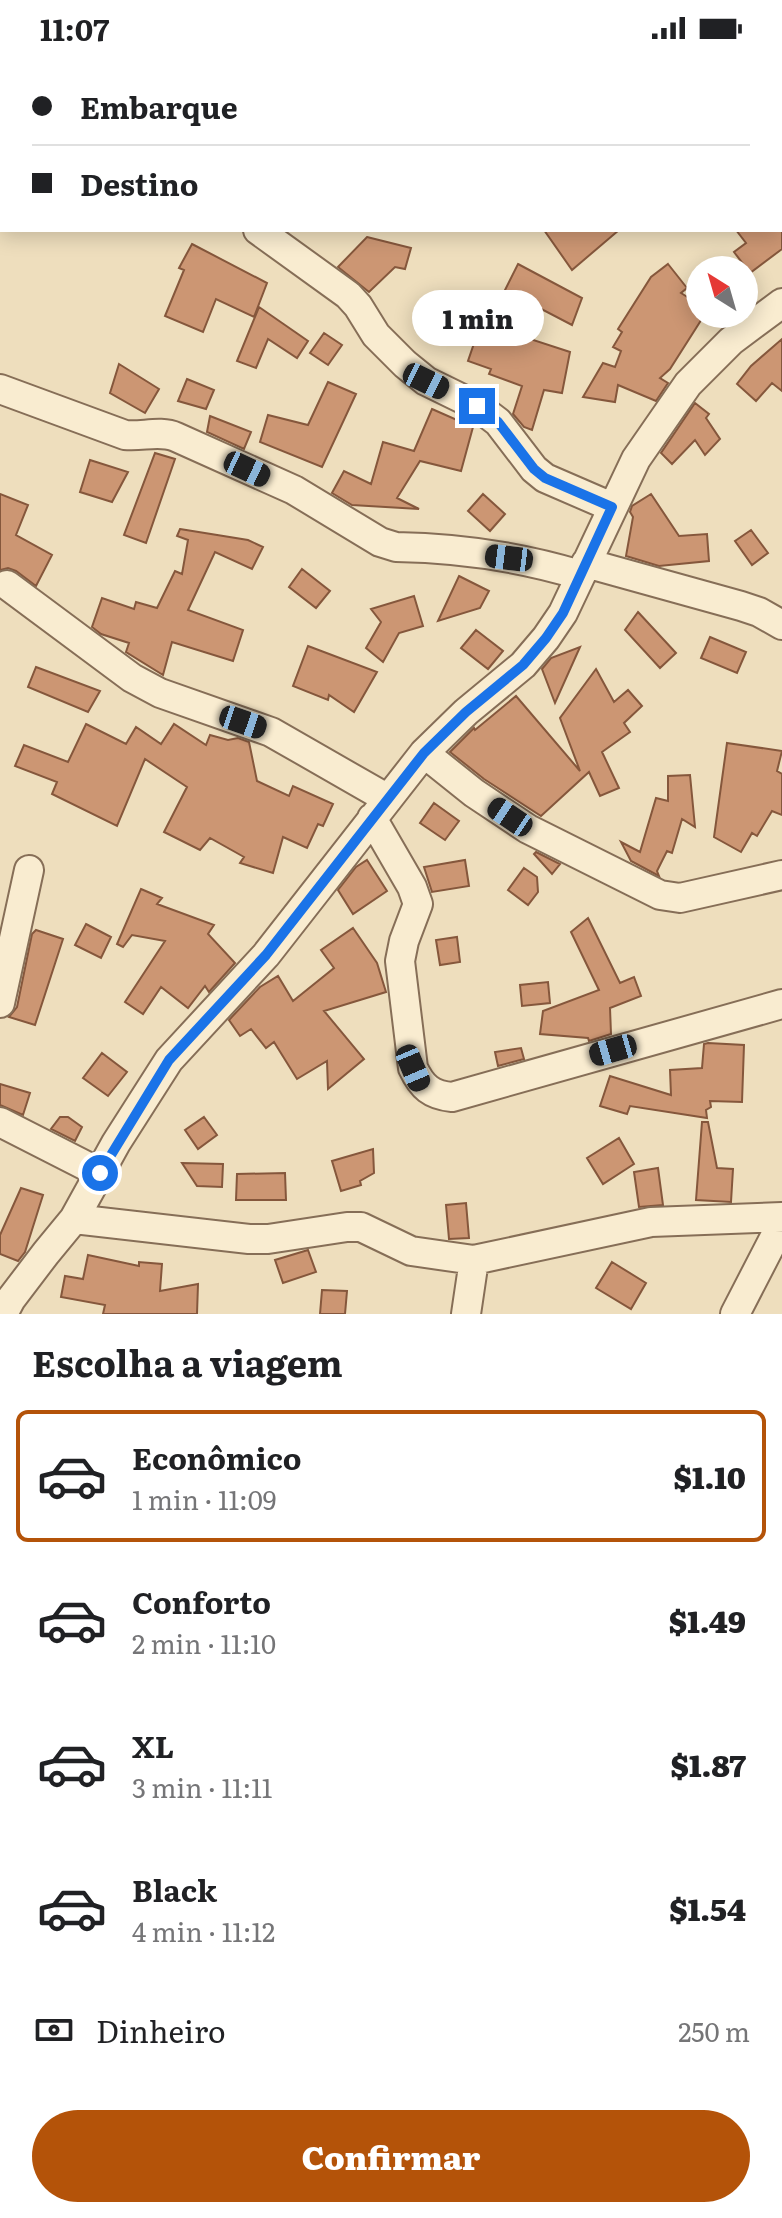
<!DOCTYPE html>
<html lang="pt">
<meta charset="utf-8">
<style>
body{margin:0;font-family:Literata,serif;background:#f6f6f6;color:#202124;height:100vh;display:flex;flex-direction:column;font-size:30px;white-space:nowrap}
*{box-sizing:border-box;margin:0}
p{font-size:26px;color:#757577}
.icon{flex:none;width:44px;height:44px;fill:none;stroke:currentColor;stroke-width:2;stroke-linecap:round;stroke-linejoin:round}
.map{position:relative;height:1258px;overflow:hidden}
.details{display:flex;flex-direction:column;background:#fff;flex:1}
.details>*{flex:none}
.banner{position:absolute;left:0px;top:0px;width:782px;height:176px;box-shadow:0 4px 20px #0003;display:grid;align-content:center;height:176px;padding:0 32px;background:#fff}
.needle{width:52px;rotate:323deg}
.buttons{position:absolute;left:686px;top:200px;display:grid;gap:16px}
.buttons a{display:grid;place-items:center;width:72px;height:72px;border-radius:50%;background:#fff;box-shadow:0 4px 20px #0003;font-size:40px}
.end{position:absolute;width:36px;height:36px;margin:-18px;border:10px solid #1a73e8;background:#fff;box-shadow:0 0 0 4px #fff}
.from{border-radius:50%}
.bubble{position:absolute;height:56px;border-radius:28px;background:#fff;box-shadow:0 4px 20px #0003;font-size:26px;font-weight:800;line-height:56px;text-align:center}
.car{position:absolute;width:24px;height:48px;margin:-24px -12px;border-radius:10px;box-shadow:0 0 6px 2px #0007;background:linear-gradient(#222 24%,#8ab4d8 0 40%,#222 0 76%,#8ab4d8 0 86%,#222 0)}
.banner b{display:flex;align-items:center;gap:28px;height:76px;font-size:30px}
.banner b+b{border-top:2px solid #e0e0e0}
.banner i{width:20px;height:20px;background:#202124}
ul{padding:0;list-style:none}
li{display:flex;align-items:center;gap:24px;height:132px;margin:0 16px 12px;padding:0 16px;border:4px solid transparent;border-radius:12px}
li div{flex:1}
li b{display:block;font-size:30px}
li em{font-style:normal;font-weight:800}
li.current{border-color:#b45309}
li>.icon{width:72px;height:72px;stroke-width:1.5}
h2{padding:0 32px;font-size:36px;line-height:96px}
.pay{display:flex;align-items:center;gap:20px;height:88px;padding:0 32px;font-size:30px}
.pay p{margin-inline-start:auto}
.action{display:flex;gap:16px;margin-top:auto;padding:16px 32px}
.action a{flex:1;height:92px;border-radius:48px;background:#b45309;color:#fff;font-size:32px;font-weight:800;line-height:92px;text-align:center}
.status{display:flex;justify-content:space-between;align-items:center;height:56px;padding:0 40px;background:#fff;direction:ltr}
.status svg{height:22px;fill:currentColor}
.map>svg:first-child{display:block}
.building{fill:#cc9673;stroke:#85573c;stroke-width:2}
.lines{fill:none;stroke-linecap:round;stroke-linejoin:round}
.street-casing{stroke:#866e57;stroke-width:32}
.street{stroke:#f9ecd0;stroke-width:28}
.route{stroke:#1a73e8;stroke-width:10}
</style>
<div class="status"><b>11:07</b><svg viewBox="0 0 49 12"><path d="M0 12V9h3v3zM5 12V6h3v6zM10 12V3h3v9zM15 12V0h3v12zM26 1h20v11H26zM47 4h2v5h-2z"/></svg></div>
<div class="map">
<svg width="782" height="1258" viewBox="0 0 782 1258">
<rect width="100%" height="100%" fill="#eedebd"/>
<path class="building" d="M544 174H619L572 214Z
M736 174H782V193L750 217 734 196 746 187Z
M367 181 411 192 405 213 395 211 369 236 338 211Z
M192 188 267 227 254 261 216 243 203 276 165 260 184 214 179 212Z
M518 208 582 242 572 269 505 234Z
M668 208 687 232 681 237 700 249V258H705L670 313 660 322 668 327 656 345 618 329 615 346 583 341 603 307 615 311 621 295 613 291 622 276 618 273 651 221Z
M259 251 308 285 297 302 268 283 256 312 237 305Z
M481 267 570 296 562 337 544 334 532 374 524 371 513 358 522 330 489 318 491 313 468 305Z
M324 277 342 289 328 309 310 297Z
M782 283V335L772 327 756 345 737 328 751 310Z
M119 308 159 333 145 357 110 337Z
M187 323 214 334 206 353 178 345Z
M328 326 356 338 322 411 260 386 268 359 308 369Z
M695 347 709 358 706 362 720 383 705 399 695 384 672 408 661 397Z
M432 353 473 371 461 415 420 405 397 442 419 453 352 449 332 437 344 415 371 428 383 386 414 395Z
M210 360 251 376 244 393 207 376Z
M155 397 175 403 146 487 124 479Z
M90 404 128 416 112 446 80 436Z
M0 438 28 449 16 479 52 499 36 530 16 515 8 512 0 514Z
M483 438 505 458 490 475 468 455Z
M651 438 679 480 707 478 709 505 659 510 626 500 633 461 630 456 632 450Z
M180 473 248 484 263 491 252 513 215 496 188 554 243 574 233 605 172 586 163 619 126 596 129 587 101 578 92 571 102 542 134 553 136 546 157 552 175 515 182 518 188 484 177 480Z
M751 474 768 497 752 509 735 485Z
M302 513 330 535 316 552 289 531Z
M459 520 489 535 480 552 438 565Z
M414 540 423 570 399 577 383 606 366 592 381 566 371 553Z
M638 556 676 597 660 612 625 574Z
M476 574 503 595 488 613 461 592Z
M710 581 746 596 737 617 701 602Z
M308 590 377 616 354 656 329 639 328 644 293 630Z
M580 591 555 647 542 613 551 602Z
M36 611 100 635 88 656 28 631Z
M596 613 614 646 628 634 642 650 624 667 630 676 602 696 619 732 600 740 589 716 541 760 484 723 450 696 474 672 475 674 516 640 580 715 560 662Z
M86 668 126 688 136 671 161 688 174 668 206 689 210 679 228 684 238 682 249 686 257 725 289 740 293 730 333 748 323 770 318 768 307 792 283 781 273 817 240 807 244 801 210 782 200 794 164 776 187 731 145 703 117 770 52 738 57 726 15 710 24 689 68 706Z
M727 687 782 695 777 715 782 718V759L772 755 757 780 752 777 741 796 714 781Z
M690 719 695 771 682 763 672 797 667 795 657 815 659 820 631 805 621 786 640 796 656 742 668 745V720Z
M434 747 459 765 445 784 420 767Z
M536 796 560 808 552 818 534 798Z
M367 804 387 835 353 858 338 834 356 811Z
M465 804 469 830 432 836 424 811Z
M524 812 537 821 538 836 528 849 508 834Z
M141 833 162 842 157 848 214 869 208 878 235 907 209 936 205 930 188 952 161 931 143 958 125 946 165 885 132 879 123 891 117 888Z
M588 862 620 927 634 921 641 940 610 952 611 978 589 985 588 982 540 978 543 955 599 934 571 876Z
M86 868 111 881 101 902 75 889Z
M353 872 377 907 386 936 324 955 364 1003 328 1033 327 1005 297 1023 274 986 266 992 251 973 240 980 229 964 260 931 278 920 293 945 334 912 321 894Z
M36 874 63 883 35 969 9 961 17 951 32 878Z
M457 881 460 906 440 909 436 884Z
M548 926 550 947 522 950 520 929Z
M708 987 744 989 742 1046 710 1045 711 1051 706 1054 707 1062 630 1050 627 1058 600 1050 610 1020 671 1039 670 1014 702 1012 704 988Z
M521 992 524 1003 498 1010 495 996Z
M102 997 127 1016 108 1040 83 1022Z
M0 1028 30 1037 23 1059 0 1049Z
M60 1061H68L82 1071 75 1085 51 1073Z
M204 1061 217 1079 198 1093 185 1074Z
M702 1066H708L717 1112 733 1113 731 1146 696 1144Z
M619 1082 634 1108 603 1128 587 1102Z
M373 1093 374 1117 360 1125 361 1129 341 1135 332 1105Z
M182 1107 223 1108 222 1131 197 1130Z
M658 1112 663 1149 639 1151 634 1116Z
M285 1117 286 1144H236L237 1118Z
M21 1132 43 1139 25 1196 18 1205 0 1198V1179Z
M466 1147 469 1182 449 1183 446 1149Z
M308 1194 316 1216 283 1227 275 1204Z
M88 1199 139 1210V1206L162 1208 160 1235 198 1228 197 1258H103L105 1249 61 1241 65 1220 83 1223Z
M612 1206 646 1227 631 1253 596 1232Z
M322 1234 347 1235 345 1258H320Z"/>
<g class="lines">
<g class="street-casing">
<path id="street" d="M748 0 750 2
M289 2 291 0
M780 35 782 36
M258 174 348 239 358 250 376 279 405 308 426 325 477 350 498 366 534 413 545 422 612 451
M0 333 125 379C142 381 160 374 176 381L294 434 380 486 396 491C458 492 521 501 580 519
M586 507 741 550 759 556 782 569
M7 529 132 622 160 637 271 676 388 743
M424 697 474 737 528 773 660 839 680 842 782 819
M372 762 412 831 418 848 404 885 400 905 413 1012C422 1031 431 1039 452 1041L782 948
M0 947 29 814
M0 1066 100 1117
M74 1163 249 1183H268L347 1171H361L411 1195 474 1204 651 1166 782 1161
M3 1258 11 1243 46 1197 74 1163 116 1087 169 1004 266 899 424 697 466 656 523 609 546 582 563 557 636 403 688 328 731 285 782 247
M466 1258 474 1204
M735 1258 782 1167"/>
</g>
<use href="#street" class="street"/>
</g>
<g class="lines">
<path class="route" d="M100 1117 169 1004 266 899 424 697 466 656 523 609 546 582 563 557 612 451 545 422 534 413 498 366 477 350"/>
</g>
</svg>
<div class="buttons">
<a><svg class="needle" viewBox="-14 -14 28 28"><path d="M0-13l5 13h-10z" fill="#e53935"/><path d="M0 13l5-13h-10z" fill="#757577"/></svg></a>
</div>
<i class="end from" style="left:100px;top:1117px"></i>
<i class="end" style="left:477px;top:350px"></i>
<div class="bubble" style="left:412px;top:234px;width:132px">1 min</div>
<i class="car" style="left:426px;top:325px;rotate:116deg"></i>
<i class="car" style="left:247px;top:413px;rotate:115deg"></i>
<i class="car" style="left:509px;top:502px;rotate:277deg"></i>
<i class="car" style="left:243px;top:666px;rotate:109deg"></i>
<i class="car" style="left:510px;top:761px;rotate:304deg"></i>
<i class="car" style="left:613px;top:994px;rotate:254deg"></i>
<i class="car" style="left:413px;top:1012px;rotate:157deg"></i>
<div class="banner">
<b><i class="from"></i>Embarque</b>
<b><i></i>Destino</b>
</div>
</div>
<section class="details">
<h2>Escolha a viagem</h2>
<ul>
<li class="current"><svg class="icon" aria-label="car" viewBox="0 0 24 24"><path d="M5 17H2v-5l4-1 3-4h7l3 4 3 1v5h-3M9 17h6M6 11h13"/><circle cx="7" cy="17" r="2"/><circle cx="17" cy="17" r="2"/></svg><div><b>Econômico</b><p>1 min · 11:09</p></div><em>$1.10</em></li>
<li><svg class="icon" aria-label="car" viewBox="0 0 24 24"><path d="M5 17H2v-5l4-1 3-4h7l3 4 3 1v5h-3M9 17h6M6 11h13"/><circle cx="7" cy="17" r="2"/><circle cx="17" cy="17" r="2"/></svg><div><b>Conforto</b><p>2 min · 11:10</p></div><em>$1.49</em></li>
<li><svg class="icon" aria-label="car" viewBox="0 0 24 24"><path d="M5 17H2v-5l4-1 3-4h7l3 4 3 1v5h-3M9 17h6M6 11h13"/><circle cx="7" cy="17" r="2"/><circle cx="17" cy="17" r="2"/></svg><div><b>XL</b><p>3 min · 11:11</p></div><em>$1.87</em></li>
<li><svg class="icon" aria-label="car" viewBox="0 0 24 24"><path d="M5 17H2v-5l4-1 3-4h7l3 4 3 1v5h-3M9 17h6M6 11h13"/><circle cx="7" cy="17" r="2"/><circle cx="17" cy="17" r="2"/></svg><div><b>Black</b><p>4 min · 11:12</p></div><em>$1.54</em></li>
</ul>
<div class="pay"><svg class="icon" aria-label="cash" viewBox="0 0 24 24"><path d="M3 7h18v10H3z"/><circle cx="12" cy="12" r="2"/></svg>Dinheiro<p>250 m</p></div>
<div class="action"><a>Confirmar</a></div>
</section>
